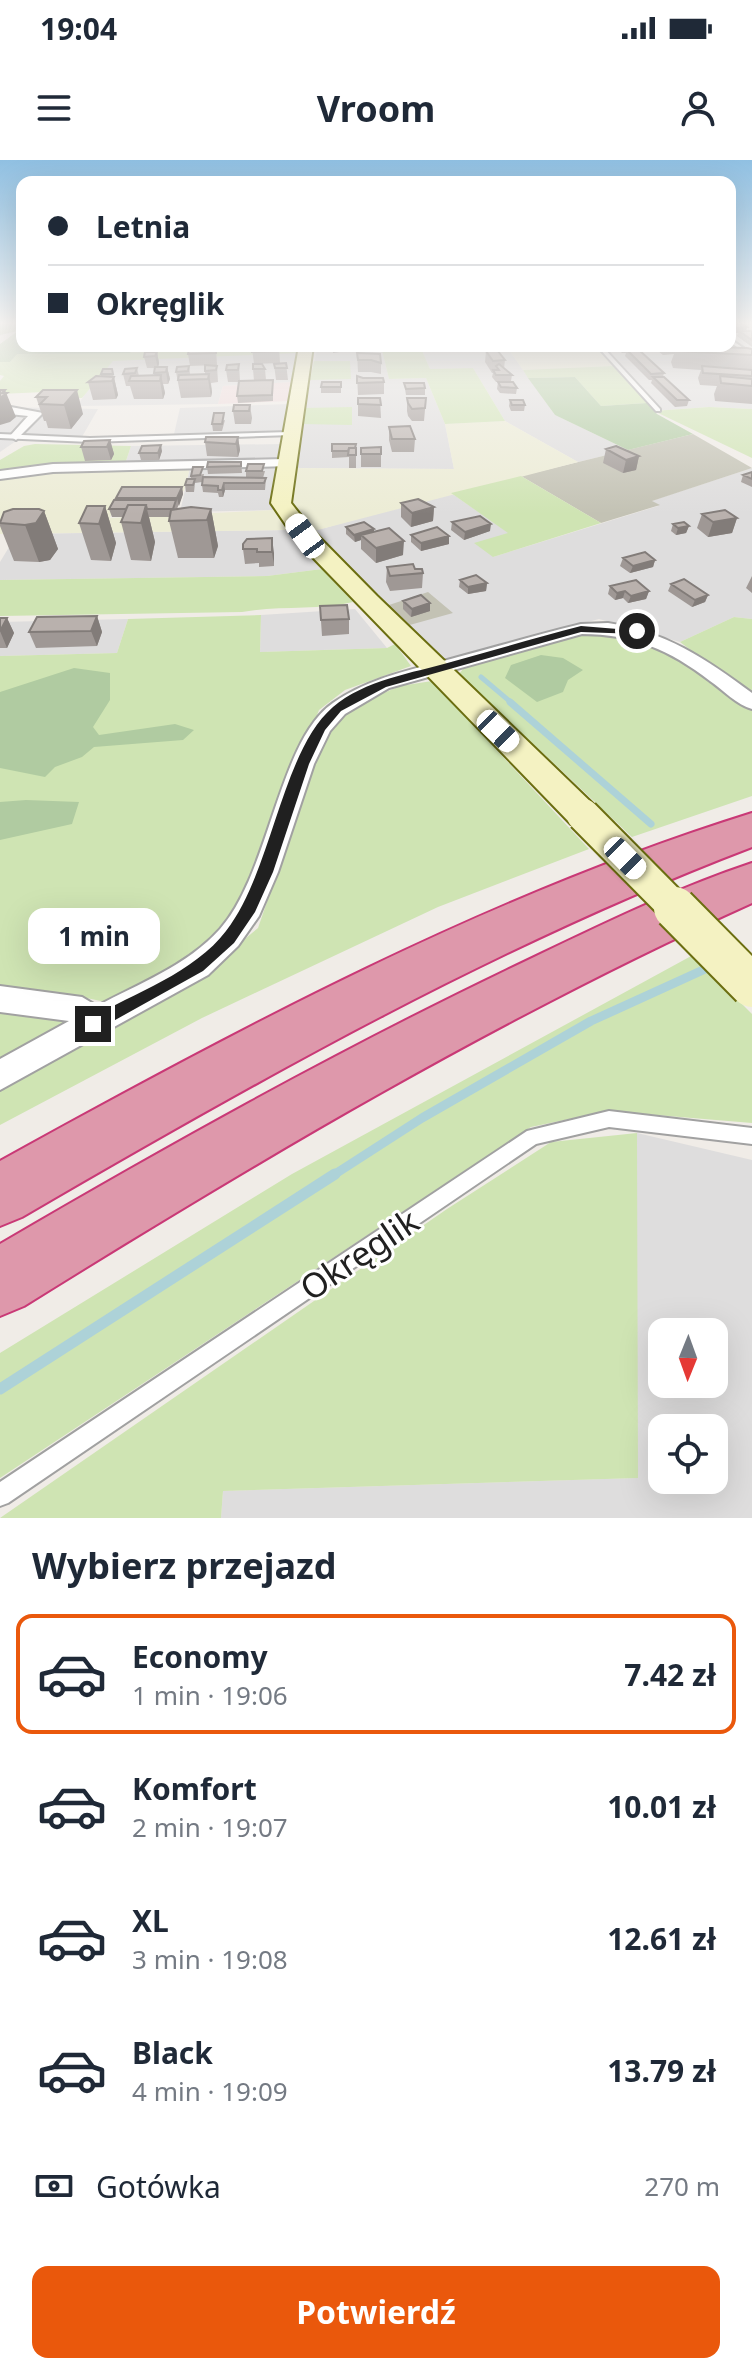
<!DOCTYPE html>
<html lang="pl">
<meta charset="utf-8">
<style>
body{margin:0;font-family:"Noto Sans",sans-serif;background:#f2f2f3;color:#1f2937;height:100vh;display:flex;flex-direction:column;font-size:30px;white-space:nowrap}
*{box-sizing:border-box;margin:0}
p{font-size:26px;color:#747a83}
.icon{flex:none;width:44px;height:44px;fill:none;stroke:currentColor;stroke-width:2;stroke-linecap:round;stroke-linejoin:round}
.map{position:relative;height:1358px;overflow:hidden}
.panel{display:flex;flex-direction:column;background:#fff;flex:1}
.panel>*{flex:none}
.top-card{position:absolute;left:16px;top:16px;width:720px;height:176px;border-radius:16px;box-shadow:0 8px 32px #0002;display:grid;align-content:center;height:176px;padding:0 32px;background:#fff}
.needle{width:52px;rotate:181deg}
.fabs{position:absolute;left:648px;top:1158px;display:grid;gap:16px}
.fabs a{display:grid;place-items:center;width:80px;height:80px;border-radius:16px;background:#fff;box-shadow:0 8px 32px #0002;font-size:40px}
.end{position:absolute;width:36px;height:36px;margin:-18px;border:10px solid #202020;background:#fff;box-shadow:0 0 0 4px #fff}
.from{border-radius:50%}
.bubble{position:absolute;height:56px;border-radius:16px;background:#fff;box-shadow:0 8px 32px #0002;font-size:26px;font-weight:700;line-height:56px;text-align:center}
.car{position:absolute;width:24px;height:48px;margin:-24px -12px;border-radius:10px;box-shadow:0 0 6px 2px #0007;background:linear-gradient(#fff 24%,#345 0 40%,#fff 0 76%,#345 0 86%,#fff 0)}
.top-card b{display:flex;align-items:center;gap:28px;height:76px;font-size:30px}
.top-card b+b{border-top:2px solid #e0e1e3}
.top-card i{width:20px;height:20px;background:#1f2937}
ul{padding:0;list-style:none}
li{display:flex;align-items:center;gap:24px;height:120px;margin:0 16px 12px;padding:0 16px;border:4px solid transparent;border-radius:16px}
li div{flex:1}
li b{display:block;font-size:30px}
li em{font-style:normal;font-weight:700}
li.current{border-color:#ea580c}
li>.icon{width:72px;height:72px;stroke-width:1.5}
h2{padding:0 32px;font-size:36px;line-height:96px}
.pay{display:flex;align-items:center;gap:20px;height:88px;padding:0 32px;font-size:30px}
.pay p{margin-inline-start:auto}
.cta{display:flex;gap:16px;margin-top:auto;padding:16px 32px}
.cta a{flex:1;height:92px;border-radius:16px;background:#ea580c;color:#fff;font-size:32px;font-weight:700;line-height:92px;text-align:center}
.status{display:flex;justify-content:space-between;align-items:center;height:56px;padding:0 40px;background:#fff;direction:ltr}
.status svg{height:22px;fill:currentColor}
header{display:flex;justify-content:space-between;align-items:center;height:104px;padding:0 32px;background:#fff;font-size:36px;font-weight:700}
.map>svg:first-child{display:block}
.residential{fill:#dedddd;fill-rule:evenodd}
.commercial{fill:#eed9da}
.construction{fill:#c3c2b4}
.farmland{fill:#ececd5}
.grass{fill:#cfe4b3}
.forest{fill:#b0cba1}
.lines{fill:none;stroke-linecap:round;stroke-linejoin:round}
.stream-far3{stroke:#add2d8;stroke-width:5}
.stream-far2{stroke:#add2d8;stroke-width:7}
.stream-far1{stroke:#add2d8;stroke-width:9}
.stream{stroke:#add2d8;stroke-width:11}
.lane-casing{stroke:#a1a1a1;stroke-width:4}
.street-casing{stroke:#a1a1a1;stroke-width:4}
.secondary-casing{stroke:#6b6e10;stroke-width:4}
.highway-casing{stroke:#c93976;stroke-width:4}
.lane{fill:#fff;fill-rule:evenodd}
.street{fill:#fff;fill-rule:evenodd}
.secondary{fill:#f4f2c2;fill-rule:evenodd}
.highway{fill:#de98ab;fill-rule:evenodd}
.secondary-bridge-far1-casing{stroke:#6b6e10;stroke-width:36;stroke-linecap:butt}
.secondary-bridge-casing{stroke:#6b6e10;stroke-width:46;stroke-linecap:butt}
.secondary-bridge-far1{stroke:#f4f2c2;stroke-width:32}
.secondary-bridge{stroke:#f4f2c2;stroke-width:42}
.wall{fill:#9f9895}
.shaded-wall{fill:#827c79}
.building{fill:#b9b1ad;stroke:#827c79;stroke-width:2}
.route{fill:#202020}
.labels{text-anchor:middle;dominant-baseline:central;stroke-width:6;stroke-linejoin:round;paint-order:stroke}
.near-street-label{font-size:34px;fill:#202020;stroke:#fff}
</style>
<div class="status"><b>19:04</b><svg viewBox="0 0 49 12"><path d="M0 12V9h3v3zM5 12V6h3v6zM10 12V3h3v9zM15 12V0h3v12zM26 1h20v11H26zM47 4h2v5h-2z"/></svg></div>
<header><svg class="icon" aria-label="menu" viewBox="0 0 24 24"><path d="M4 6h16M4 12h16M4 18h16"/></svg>Vroom<svg class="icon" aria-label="person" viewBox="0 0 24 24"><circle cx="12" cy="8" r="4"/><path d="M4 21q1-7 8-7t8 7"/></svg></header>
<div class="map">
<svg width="752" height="1358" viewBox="0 0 752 1358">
<rect width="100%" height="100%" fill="#f0ece7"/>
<path class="residential" d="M730 164H752V249L709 247 654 251 596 186H730Z
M134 186H300L293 222 223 226 218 244 77 246 100 212 79 194 130 193Z
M318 186H381L389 219 426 218 445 264 454 309 291 308Z
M420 186H506L555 255 628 290 578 302 505 261 473 208 430 209Z
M289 244 283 273 174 274 180 248Z
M0 247 98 249 79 282 19 279 0 292Z
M283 284 279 299 273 300 125 304 131 286Z
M278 306 274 350 180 352 190 308Z
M752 308V459L734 457 680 482 599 459 442 501 310 372 451 333 509 373 493 397 658 346 651 341Z
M287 370 322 409 267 416 0 420V402L17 374Z
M355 449 387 488 260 492 261 455Z
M128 459 117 493 0 496V462Z
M637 973 752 1000V1358H221L223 1331 637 1318ZM662 1172H714V1224H662ZM662 1268H714V1320H662Z"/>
<path class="commercial" d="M293 222 290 241 218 244 223 226Z"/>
<path class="construction" d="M693 274 752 308 652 341 660 345 601 363 521 316Z
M428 432 453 453 406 466 386 446Z"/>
<path class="farmland" d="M506 186H596L614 206 523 210Z
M505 261 578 302 310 372 288 342 294 308 454 309 445 264Z
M190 308 184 331 121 332 110 358 274 350 287 370 0 374V317L46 310Z"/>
<path class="grass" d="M381 186H420L430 209 473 208 505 261 445 264 426 218 389 219Z
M299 190 298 193 113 201 82 238H71L66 231 0 234V221L4 216 0 215V202H10L16 194Z
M314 201H350L351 219 310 220Z
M614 206 647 243 601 246 575 217 528 218 523 210Z
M352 247V265L301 264 304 248Z
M709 247 752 249V298L654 251Z
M35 284 131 286 125 304 0 310V300L24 286Z
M521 316 601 363 493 397 474 383 508 373 451 333Z
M322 409 353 442C317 451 279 445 242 452L0 456V420L267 416Z
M261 455 260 492 387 488 395 484 411 506 345 530 319 550 284 642 227 772 115 844 72 835 0 830V496L117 493 128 459Z
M734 457 752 459V537L680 482Z
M585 472H623L678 494 752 549V636L632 677 459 514 467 504Z
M432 521 589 689 438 747 202 858 0 965V923L206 811 258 768 316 599 333 561 358 544 400 526Z
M693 795 752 854V963L608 951 531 967 0 1318V1193L292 1014Z
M0 845 68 859 66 871 0 908Z
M637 973 638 1318 223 1331 221 1358H0L447 1049 551 982Z"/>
<path class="forest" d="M0 164H22V186H134L130 193 17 194 10 202H0V184L18 171 0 175Z
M575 217 601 246 647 243 657 254 693 274 628 290 555 255 528 218Z
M541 495 563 498 583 510 568 520 563 532 537 542 505 518 511 505Z
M74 508 110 513V540L93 567 99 575 175 564 194 570 183 580 94 587 82 597 55 607 45 617 0 608V532Z
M26 640 79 642 72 664 0 680V642Z"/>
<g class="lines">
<path class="stream-far3" d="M481 517 513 544"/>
<path class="stream-far2" d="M510 542 651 664"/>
<path class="stream-far1" d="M332 1016 422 958 591 861 714 805"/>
<path class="stream" d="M0 1229 335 1014"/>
<g class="lane-casing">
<path id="lane" d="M730 179 752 194V198L730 182Z
M597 186H602L660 249V251H656Z
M290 272 292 273V275L90 282 0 278V274L90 278Z
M609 951 752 968V984L609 967 536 984 8 1343 0 1346V1322L527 971Z"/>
</g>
<g class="street-casing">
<path id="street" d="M0 245 43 253 16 280 10 276 28 256 0 253Z
M285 299 292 303 290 306 53 312 0 319V311L53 304Z
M608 463C665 471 706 499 752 533V549C737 545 723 530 710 521 670 490 633 474 582 474L389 528 345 554 330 571 314 604 278 712 259 756 238 786 208 815 0 930V899L69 861 0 852V826L82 837 97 846C138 824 188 805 220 769 270 713 278 581 333 543 370 517 415 509 458 497 499 486 540 474 581 464Z"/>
</g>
<g class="secondary-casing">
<path id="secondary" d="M299 186H313L291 343 313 371 377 436 595 646 600 655 595 664 583 667 571 664 297 381 271 343Z"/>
</g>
<g class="highway-casing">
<path id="highway" d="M752 653V687C496 785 259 919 22 1057L0 1066V1001C241 868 489 735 752 653Z
M752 703V743C498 858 260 999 24 1146L0 1156V1084C166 987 334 893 507 810 587 772 668 731 752 703Z"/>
</g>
<use href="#lane" class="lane"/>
<use href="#street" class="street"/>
<use href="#secondary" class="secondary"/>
<use href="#highway" class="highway"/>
<g class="secondary-bridge-far1-casing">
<path id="secondary-bridge-far1" d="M583 655 677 750"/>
</g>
<g class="secondary-bridge-casing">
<path id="secondary-bridge" d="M675 748 752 826"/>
</g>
<use href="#secondary-bridge-far1" class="secondary-bridge-far1"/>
<use href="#secondary-bridge" class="secondary-bridge"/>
</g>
<path class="wall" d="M730 164 747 167 746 171H752V187L737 176 738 173H733L730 171Z
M478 186H491V191L505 200 504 209 512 215 511 221 496 222 492 217 493 213H492L485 202 486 191H480Z
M615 186H635L636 187V190L664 213 663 217 689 240 687 246 675 247 651 223 652 220H649L625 196 626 193H622Z
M652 186H729L728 187 752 189V244L715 241 714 234 717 226 700 225 698 218 701 210 673 208 671 202 674 194 663 195Z
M279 187 280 203 254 204 252 188Z
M216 189 217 205 190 206 188 194Z
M157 192 159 203 158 207H167L170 219 168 224H163L165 233 163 239H134L130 226H126L123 214 137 208 139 216 154 215 155 208H147L144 197Z
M357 193 381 203V214L371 212H358Z
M286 203 288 220H276L274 204Z
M239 204 240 221H254L253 209H265L266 220H273V241L238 243 237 236 239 222H228L226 210Z
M189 206 190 214H205V211L217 206 218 222 211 223 212 232 211 237 181 238 176 212Z
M112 209 118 235 116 239 93 240 88 222 101 217V214Z
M357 216 384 222V234L358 235Z
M341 222V233H321V227Z
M498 222 517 228 516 234 500 233 497 229Z
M404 223 425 228V235H406Z
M43 230 83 254 71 269 48 268 46 261H44L36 237Z
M358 238H380L381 258 358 256Z
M407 238H426L424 261H412L408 256 407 251Z
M510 240 525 245 524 251H511L509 246Z
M250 245 252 258 251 264H235L233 251Z
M225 260 222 271H213L212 264Z
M389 267 415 279 414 292H392L389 280Z
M238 277 240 290 238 297 207 296 205 282Z
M110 280 114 294 111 300 85 301 81 287Z
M332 284 356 288V308H349V297L332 298Z
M381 287V307H361V288Z
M606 289 639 296 636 310 623 313 603 303Z
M162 291 159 300H141L139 293Z
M241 302 242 313 208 314 207 307Z
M246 311H265L263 318H246Z
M752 312V327L741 322 743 315Z
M204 314 202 322 195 323 194 332H186L185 325 191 319V316Z
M266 318 265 330H225L223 337H219L218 333 203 332 202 325Z
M182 327 183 334 177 349H211L218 386 214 398H178L169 361 170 357H149L155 382 151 401 131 400 121 362 123 357H112L109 349 117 340 116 338Z
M401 343 434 347 433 361 411 367 401 357Z
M105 346 116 383 111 401 91 400 79 363Z
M44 351 58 389 50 400 39 402 14 401 0 366V361Z
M702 354 737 358 732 373 708 377 697 368Z
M452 362 490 371 464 380 451 370Z
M673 364 689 366 686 373 676 375 671 371Z
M346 367 374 372 403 395 376 403 361 389V380L355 382 346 374Z
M411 375 449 384 421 391 411 382Z
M272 378 274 406 259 407V403L245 404 243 389Z
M623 398 655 400 653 407 630 413 620 406Z
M387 407 415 409 423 413 422 428 390 431 386 422Z
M752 416V433L746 428Z
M460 420 487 423 486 431 468 434 459 427Z
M671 424 708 435 705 442 692 447 668 431Z
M610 426 649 431 646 439 628 443 623 438 615 440 608 434Z
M403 441 430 443V451L411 457 403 449Z
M320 446 349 459V474L322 476Z
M97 456 102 472 97 486 36 488 29 472Z
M0 458H7L14 473 7 488H0Z"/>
<path class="shaded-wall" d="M747 167 745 172 739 171 738 173H733L735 168Z
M342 186H352V190L333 193V187Z
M157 192 159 203 158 208 155 196Z
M167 207 170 219 168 224 166 212Z
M209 214 212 232 211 237 208 219Z
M161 215 165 233 163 239 160 221Z
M114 217 118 235 116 239 112 221Z
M5 230 16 257 10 262 0 265V238L2 233Z
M77 230 83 254 71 269 64 245Z
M238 277 240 290 238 297 236 284Z
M110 280 114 294 111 300 107 287Z
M161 285 162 291 159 300 158 293Z
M639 296 636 310 623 313 626 300Z
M224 323 225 330 223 337 222 330Z
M182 327 183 334 179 346 177 338Z
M146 345 155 382 151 401 141 363Z
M105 346 116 383 111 401 99 364Z
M434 347 433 361 411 367 412 353Z
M211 349 218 386 214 398 207 360Z
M44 351 58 389 50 400 39 402 25 365Z
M737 358 732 373 708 377 713 362Z
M491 364 490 371 464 380 465 372Z
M689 366 686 373 676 375 678 368Z
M374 369V376L361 375V380L355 382 354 375Z
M449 376V384L421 391V383Z
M272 378 274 393V406L272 392Z
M404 381 403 395 376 403V388Z
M655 400 653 407 630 413 633 406Z
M487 423 486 431 468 434V427Z
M625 431 623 438 615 440 617 433Z
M649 431 646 439 628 443 631 436Z
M708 435 705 442 692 447 695 440Z
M430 443V451L411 457 412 449Z
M97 456 102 472 97 486 91 471Z
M7 458 14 473 7 488 0 471Z"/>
<path class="building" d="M730 164H743L747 167 735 168Z
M739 171H752V180Z
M676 186 747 188 752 189V195L678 191Z
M279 187V191L252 192V188Z
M216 189V193L188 194 189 190Z
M497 190 505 200 493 201 486 191Z
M627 190H639L664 213 651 214Z
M145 192H157L155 196 144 197Z
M357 193 380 194 381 203 371 200H358Z
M286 203 287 208H275L274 204Z
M239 204 238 210H226L227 205Z
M253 204H262L265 209H253Z
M499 204 512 215H496L493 210H499L496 206Z
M205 205 217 206 216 210 205 211Z
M189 206 188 211 176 212 177 207Z
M702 206 752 210V216L703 213Z
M155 207H167L166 212 154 213Z
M137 208 135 213 123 214 125 209Z
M103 209H112L113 214H101Z
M209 214 208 219 178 220 179 215Z
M161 215 160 221H129L131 216Z
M96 216 114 217 112 221 88 222Z
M357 216 363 218H383L384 222 357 223Z
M720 216 752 219V226L721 223Z
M653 217H664L689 240H677Z
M273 220 272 235 237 236 239 221Z
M322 222H341V227H321Z
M498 222H513L517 228 501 227Z
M404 223H424L425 228 406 229Z
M0 230H5L2 233H7L0 238Z
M43 230H77L64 245 40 244 47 237H36Z
M358 238H380L381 245 358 244Z
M407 238H426L425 248 412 249 408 243Z
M510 240H523L525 245H512Z
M234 245H250L249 251H233Z
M214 253H224L222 264H212Z
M410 266 415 279H392L389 267Z
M206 277H238L236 284 205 282Z
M110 280 107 287H81L84 281Z
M332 284H356L355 288H349L348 291H332Z
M161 285 158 293H139L142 286Z
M616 286 639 296 626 300 606 289Z
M381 287V294H361V288Z
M349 288H356V295H348Z
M208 302H241V306L207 307Z
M248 304H264L262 311H246Z
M193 307H203L200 315 191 316Z
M752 312V319L743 315Z
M203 317 266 318 264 323H224L222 330H218V326L202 325Z
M187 319H195L193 325H185Z
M122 327H182L177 338H116Z
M418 339 434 347 412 353 401 343Z
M114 340H176L173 349H147L146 345H128L126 349H109Z
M128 345H146L141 363 121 362Z
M87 346H105L99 364 79 363Z
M191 347 211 349 207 360 169 361 171 350Z
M13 349H39L44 351 36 363 25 365 0 363 4 352Z
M725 350 737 358 713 362 702 354Z
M480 356 491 364 465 372 452 362Z
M364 362 374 369 354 375 346 367Z
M684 362 689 366 678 368 673 364Z
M437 367 449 376 421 383 411 375Z
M389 368 404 381 376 388 361 375Z
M272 378V392H257V389H243V384L247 379Z
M645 392 655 400 633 406 623 398Z
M413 404 415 409H422L423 413 390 416 387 407Z
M476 415 487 423 468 427 460 420Z
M684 419 708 435 695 440 671 424Z
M636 420 649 431 631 436 625 431 617 433 610 426Z
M421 435 430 443 412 449 403 441Z
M347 445 349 459 321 460 320 446Z
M97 456 91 471 29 472 37 457Z
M0 458H7L0 471Z"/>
<linearGradient id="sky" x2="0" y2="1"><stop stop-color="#90c0e2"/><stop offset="0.46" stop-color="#f8f6f4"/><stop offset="1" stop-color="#f8f6f4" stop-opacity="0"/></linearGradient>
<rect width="752" height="354" fill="url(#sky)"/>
<path class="route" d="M581 466 642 471 637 474 581 472 386 527 341 551 325 570 309 604 273 712 255 752 234 783 203 811 99 869H88V859C133 834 194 813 226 771 273 710 281 592 333 547 364 520 413 513 451 502 495 490 538 477 581 466Z"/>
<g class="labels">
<g class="near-street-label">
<text transform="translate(359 1094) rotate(-34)">Okręglik</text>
</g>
</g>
</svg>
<div class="fabs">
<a><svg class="needle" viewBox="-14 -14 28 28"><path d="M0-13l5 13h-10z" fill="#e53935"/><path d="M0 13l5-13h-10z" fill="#747a83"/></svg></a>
<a><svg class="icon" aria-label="locate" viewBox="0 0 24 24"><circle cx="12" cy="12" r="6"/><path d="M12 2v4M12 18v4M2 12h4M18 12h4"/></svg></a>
</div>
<i class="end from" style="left:637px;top:471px"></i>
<i class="end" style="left:93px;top:864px"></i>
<div class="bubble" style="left:28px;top:748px;width:132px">1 min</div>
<i class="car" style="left:305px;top:376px;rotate:324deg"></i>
<i class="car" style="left:498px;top:571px;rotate:134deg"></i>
<i class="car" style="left:625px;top:698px;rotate:135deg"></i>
<div class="top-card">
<b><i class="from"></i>Letnia</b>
<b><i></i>Okręglik</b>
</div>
</div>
<section class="panel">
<h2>Wybierz przejazd</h2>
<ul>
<li class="current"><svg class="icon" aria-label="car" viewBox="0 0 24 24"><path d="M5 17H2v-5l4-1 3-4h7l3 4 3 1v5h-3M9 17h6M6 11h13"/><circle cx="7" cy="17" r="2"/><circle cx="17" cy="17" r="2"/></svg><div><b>Economy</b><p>1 min · 19:06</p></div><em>7.42 zł</em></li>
<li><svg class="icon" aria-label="car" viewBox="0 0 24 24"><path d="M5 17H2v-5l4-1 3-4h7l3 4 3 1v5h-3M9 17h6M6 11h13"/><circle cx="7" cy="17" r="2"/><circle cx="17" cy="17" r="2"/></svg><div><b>Komfort</b><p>2 min · 19:07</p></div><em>10.01 zł</em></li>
<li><svg class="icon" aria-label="car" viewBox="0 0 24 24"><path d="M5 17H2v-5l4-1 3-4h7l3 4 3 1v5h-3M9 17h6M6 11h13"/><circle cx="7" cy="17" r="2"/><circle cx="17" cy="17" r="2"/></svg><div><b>XL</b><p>3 min · 19:08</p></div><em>12.61 zł</em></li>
<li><svg class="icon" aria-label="car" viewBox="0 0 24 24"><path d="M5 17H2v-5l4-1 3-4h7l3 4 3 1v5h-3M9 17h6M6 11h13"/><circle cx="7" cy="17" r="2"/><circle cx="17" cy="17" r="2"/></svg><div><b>Black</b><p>4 min · 19:09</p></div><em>13.79 zł</em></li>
</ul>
<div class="pay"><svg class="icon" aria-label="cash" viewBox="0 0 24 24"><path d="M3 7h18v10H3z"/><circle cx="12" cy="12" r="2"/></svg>Gotówka<p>270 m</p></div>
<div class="cta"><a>Potwierdź</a></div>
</section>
